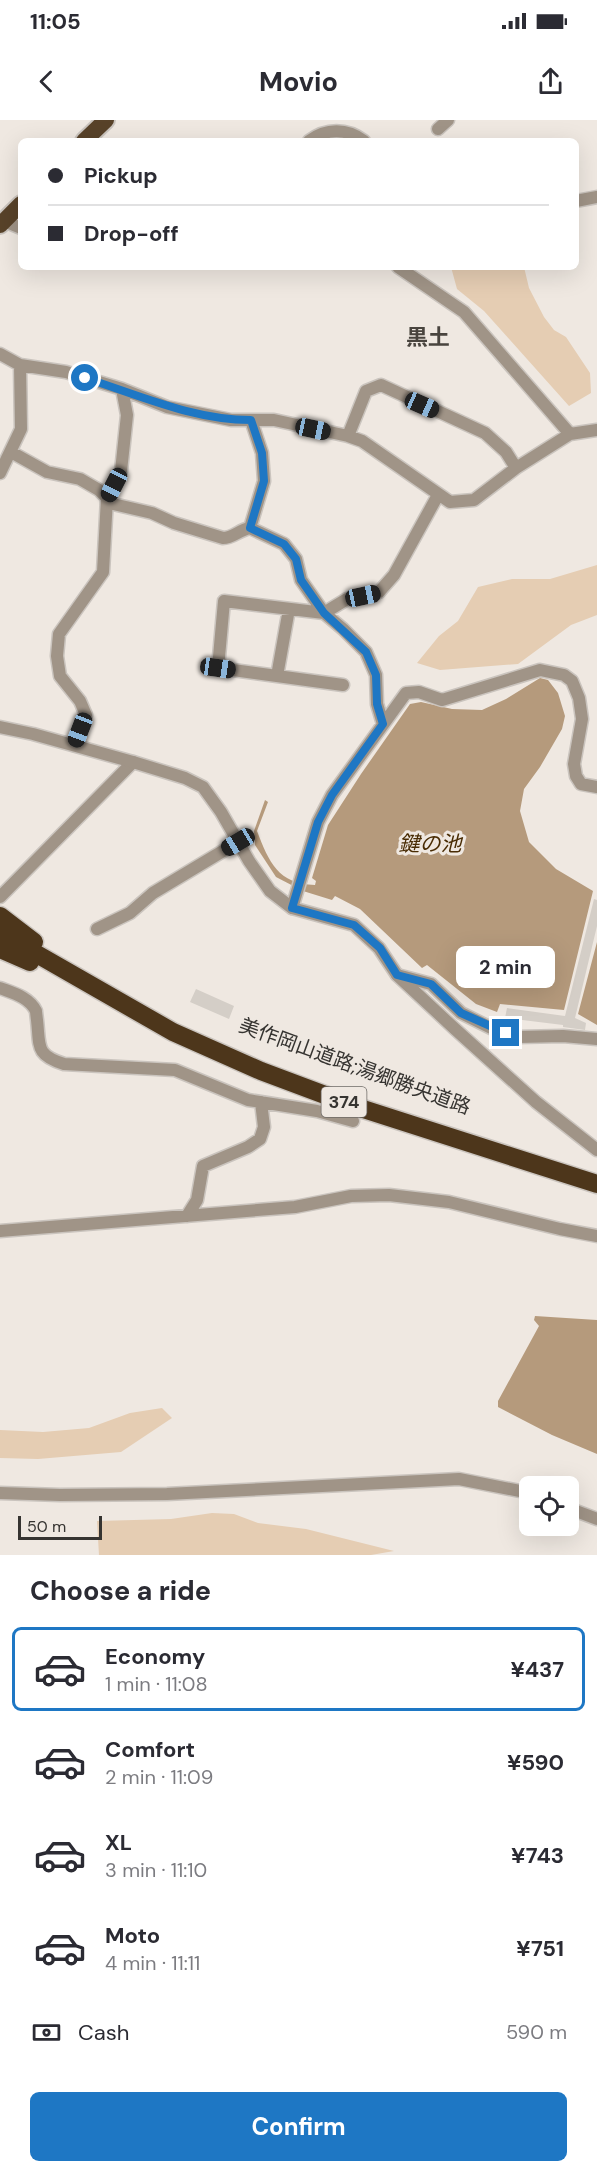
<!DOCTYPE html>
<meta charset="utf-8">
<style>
body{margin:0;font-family:"DM Sans","Noto Sans JP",sans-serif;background:#f2f2f3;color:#2b2b33;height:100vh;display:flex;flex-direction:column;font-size:22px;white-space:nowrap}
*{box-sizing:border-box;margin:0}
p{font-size:20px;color:#7c7c81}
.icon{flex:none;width:33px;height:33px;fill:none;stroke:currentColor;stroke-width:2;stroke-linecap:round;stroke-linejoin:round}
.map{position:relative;height:1435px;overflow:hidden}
.sheet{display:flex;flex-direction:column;background:#fff;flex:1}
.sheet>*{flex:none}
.hud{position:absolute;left:18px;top:18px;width:561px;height:132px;border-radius:9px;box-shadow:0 6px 24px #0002;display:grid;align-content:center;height:132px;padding:0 30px;background:#fff}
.buttons{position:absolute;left:519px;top:1356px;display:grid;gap:12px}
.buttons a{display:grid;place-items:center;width:60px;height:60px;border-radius:9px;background:#fff;box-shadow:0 6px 24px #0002;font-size:30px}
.scale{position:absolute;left:18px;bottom:15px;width:84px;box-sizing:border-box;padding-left:6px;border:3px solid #363431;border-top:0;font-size:16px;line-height:21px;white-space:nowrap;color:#363431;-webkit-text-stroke:4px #efe8e1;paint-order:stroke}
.end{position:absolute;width:27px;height:27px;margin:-14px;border:8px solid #1e77c4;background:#fff;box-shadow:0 0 0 3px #fff}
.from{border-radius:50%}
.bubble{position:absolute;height:42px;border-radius:9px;background:#fff;box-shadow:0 6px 24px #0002;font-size:20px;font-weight:700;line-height:42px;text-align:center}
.car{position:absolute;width:18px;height:36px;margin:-18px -9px;border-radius:8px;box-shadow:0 0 4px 2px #0007;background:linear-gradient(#222 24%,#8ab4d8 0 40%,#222 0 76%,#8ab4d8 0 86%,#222 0)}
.hud b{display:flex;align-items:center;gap:21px;height:57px;font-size:22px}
.hud b+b{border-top:2px solid #e1e1e2}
.hud i{width:15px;height:15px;background:#2b2b33}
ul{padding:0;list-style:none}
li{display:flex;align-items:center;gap:18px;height:84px;margin:0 12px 9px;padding:0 18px;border:3px solid transparent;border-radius:9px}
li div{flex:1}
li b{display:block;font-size:22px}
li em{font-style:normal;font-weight:700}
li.selected{border-color:#1e77c4}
li>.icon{width:54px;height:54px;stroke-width:1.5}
h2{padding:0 30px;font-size:27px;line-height:72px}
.pay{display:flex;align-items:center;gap:15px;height:66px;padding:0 30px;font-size:22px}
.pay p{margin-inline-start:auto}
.primary-button{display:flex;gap:12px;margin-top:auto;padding:12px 30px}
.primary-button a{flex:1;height:69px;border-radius:9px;background:#1e77c4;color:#fff;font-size:24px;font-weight:700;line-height:69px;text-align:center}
.status{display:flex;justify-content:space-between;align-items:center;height:42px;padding:0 30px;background:#fff;direction:ltr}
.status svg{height:16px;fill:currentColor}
header{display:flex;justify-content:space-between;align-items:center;height:78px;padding:0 30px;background:#fff;font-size:27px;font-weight:700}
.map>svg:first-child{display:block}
.green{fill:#e5cdb3}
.water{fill:#b59a7c}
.building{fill:#d4cec7}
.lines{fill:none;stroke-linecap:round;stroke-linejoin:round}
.minor-casing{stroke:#cac4be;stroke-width:15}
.tertiary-casing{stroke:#cac4be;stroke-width:15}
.trunk-casing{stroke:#cac4be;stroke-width:20}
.motorway-casing{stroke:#cac4be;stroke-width:21}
.minor{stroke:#a09487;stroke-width:12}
.tertiary{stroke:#a09487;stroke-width:12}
.trunk{stroke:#584229;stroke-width:16}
.motorway{stroke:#4d361b;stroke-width:18}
.route{stroke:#1e77c4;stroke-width:8}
.labels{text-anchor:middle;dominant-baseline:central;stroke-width:6;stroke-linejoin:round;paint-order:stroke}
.shield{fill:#efe8e1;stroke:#6e6a66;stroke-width:1.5}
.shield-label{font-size:18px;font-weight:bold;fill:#363431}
.street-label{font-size:20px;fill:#363431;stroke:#efe8e1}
.water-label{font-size:21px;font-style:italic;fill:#492c04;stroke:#efe8e1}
.quarter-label{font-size:22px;font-weight:bold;fill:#49443e;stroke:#efe8e1}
</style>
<div class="status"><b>11:05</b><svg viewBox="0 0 49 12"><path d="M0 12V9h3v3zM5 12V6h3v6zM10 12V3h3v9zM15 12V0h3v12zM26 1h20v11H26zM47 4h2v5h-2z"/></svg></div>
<header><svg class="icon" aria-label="back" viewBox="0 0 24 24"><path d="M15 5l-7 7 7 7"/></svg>Movio<svg class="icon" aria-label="share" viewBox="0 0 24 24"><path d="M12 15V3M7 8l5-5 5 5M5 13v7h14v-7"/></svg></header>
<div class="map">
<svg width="597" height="1435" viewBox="0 0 597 1435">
<rect width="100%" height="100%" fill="#efe8e1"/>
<path class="green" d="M451 147H524L529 168 544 197 554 210 566 217 590 253 591 273 569 286 484 191 457 169Z
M597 445V495L571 505 518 544 440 550 417 543 439 516 458 501 478 467 512 459H550Z
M162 1288 172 1298 121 1332 38 1339 0 1338V1310L43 1312 89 1308 130 1293Z
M212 1393 234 1394 258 1403 306 1409 394 1431 371 1435H99L97 1401 171 1399Z"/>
<path class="water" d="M540 558 548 560 558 573 565 596 562 609 540 647 524 669 520 691 529 722 556 749 593 771 564 890 500 884 497 892 476 884 427 845 422 848 360 789 335 776 332 780 303 771 276 757 255 725 254 711 265 680 268 682 257 711C269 742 278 764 315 765L316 761 312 758 328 705 361 654 410 584 421 582 452 589 482 590 506 579Z
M597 822V905L578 894Z
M535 1196 597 1200V1334L552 1315 498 1287V1281L539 1206 534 1200Z"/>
<path class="building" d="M594 779 597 780V806L575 898 586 903 585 910 563 907V905L505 898 507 888 565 896Z
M196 869 234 886 229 899 190 882Z"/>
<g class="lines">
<g class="minor-casing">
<path id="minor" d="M438 9 448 0
M309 21C326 8 347 8 364 21
M576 81 597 77
M4 101 21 108
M398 147 464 192 570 314
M0 234 20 245 66 252 122 269 167 287 231 300H274L348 316 362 321 450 382 474 380 516 348 570 314 597 310
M251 300 262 333 264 361 250 408 284 424 296 439 301 460 324 493 343 509 366 532 376 555 377 584 383 604
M348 316 366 271 381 265 485 313 506 332 516 348
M11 332 47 352 80 359 99 370 113 384 152 393 174 403 223 418C233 418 239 410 250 408
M0 353 21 309 20 245
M277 556 289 489
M343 565 218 548 224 481 324 493 347 479 379 472 394 455 438 375
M74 625 86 595 80 581 60 556 57 536 59 514 103 452 107 378 121 351 127 295 122 269
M0 777 133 642
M292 788 318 702 332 675 406 573 419 572 442 580 540 550 564 555 572 561 579 578 582 599 574 644 576 656 581 664 597 667
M97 809 130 793 153 773 238 722
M397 855 431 864 461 893 493 909 518 917 563 916 597 919
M0 868C13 873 29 877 36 891 36 892 37 900 37 900 40 926 35 935 64 944L175 950 248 980 317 991 353 1001
M187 1096 197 1080 203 1046 248 1027 260 1019 264 1007 261 982
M0 1111 295 1087 351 1076 389 1075 449 1082 560 1109 597 1116
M0 1373 60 1375 167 1374 459 1359 530 1373
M568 1388 597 1399"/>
</g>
<g class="tertiary-casing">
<path id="tertiary" d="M0 607 33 614 133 642 185 658 203 667 221 692 249 741 270 771 292 788 354 805 379 828 397 855 455 909 536 982 597 1030"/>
</g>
<g class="trunk-casing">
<path id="trunk" d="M84 21 106 0
M0 105 21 84"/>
</g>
<g class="motorway-casing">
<path id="motorway" d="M0 796 34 822
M0 813 173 912 261 951 357 987 597 1064
M0 829 30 842"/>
</g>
<use href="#minor" class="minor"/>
<use href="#tertiary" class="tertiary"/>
<use href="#trunk" class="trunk"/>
<use href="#motorway" class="motorway"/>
</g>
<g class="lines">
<path class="route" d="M85 258C139 275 193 300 251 300L262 333 264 361 250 408 284 424 296 439 301 460 324 493 366 532 376 555 377 584 383 604 332 675 318 702 292 788 354 805 380 828 397 855 431 864 461 893 506 913"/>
</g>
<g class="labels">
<rect class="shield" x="321.5" y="967" width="45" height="30" rx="4.5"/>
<g class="shield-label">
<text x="344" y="982">374</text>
</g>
<g class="street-label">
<text transform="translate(355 946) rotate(20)">美作岡山道路;湯郷勝央道路</text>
</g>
<g class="water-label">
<text x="430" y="724">鍵の池</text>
</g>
<g class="quarter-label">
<text x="428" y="217">黒土</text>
</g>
</g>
</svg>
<div class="buttons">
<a><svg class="icon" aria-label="locate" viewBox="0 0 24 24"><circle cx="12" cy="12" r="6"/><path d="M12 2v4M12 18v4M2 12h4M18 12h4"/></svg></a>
</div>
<div class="scale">50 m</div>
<i class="end from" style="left:85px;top:258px"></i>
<i class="end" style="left:506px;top:913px"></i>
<div class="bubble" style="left:456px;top:826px;width:99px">2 min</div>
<i class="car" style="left:422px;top:285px;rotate:114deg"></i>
<i class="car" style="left:313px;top:309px;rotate:102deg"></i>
<i class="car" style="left:114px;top:365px;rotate:207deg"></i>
<i class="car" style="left:363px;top:476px;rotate:78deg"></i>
<i class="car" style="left:218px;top:548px;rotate:98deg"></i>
<i class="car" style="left:80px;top:610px;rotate:201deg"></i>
<i class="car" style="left:238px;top:722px;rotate:239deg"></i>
<div class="hud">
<b><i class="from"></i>Pickup</b>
<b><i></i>Drop-off</b>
</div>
</div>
<section class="sheet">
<h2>Choose a ride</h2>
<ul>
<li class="selected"><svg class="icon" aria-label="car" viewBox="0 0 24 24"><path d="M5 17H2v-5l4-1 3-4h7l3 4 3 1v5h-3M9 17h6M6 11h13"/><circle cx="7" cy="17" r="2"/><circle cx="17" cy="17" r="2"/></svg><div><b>Economy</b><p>1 min · 11:08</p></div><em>¥437</em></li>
<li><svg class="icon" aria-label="car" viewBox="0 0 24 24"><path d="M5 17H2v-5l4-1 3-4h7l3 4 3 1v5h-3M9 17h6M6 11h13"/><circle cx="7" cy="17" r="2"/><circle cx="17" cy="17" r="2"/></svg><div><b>Comfort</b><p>2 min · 11:09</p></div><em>¥590</em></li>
<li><svg class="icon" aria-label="car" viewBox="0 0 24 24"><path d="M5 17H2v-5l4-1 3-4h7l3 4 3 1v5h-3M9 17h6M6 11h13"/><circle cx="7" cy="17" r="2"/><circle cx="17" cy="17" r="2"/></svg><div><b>XL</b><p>3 min · 11:10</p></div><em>¥743</em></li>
<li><svg class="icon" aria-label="car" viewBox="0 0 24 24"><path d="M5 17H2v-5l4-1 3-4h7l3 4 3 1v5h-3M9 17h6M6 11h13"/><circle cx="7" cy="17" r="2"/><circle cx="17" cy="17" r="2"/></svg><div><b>Moto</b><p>4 min · 11:11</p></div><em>¥751</em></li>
</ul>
<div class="pay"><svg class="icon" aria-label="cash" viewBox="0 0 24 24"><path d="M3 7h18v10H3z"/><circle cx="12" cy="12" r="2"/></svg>Cash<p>590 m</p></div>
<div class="primary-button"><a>Confirm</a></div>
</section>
